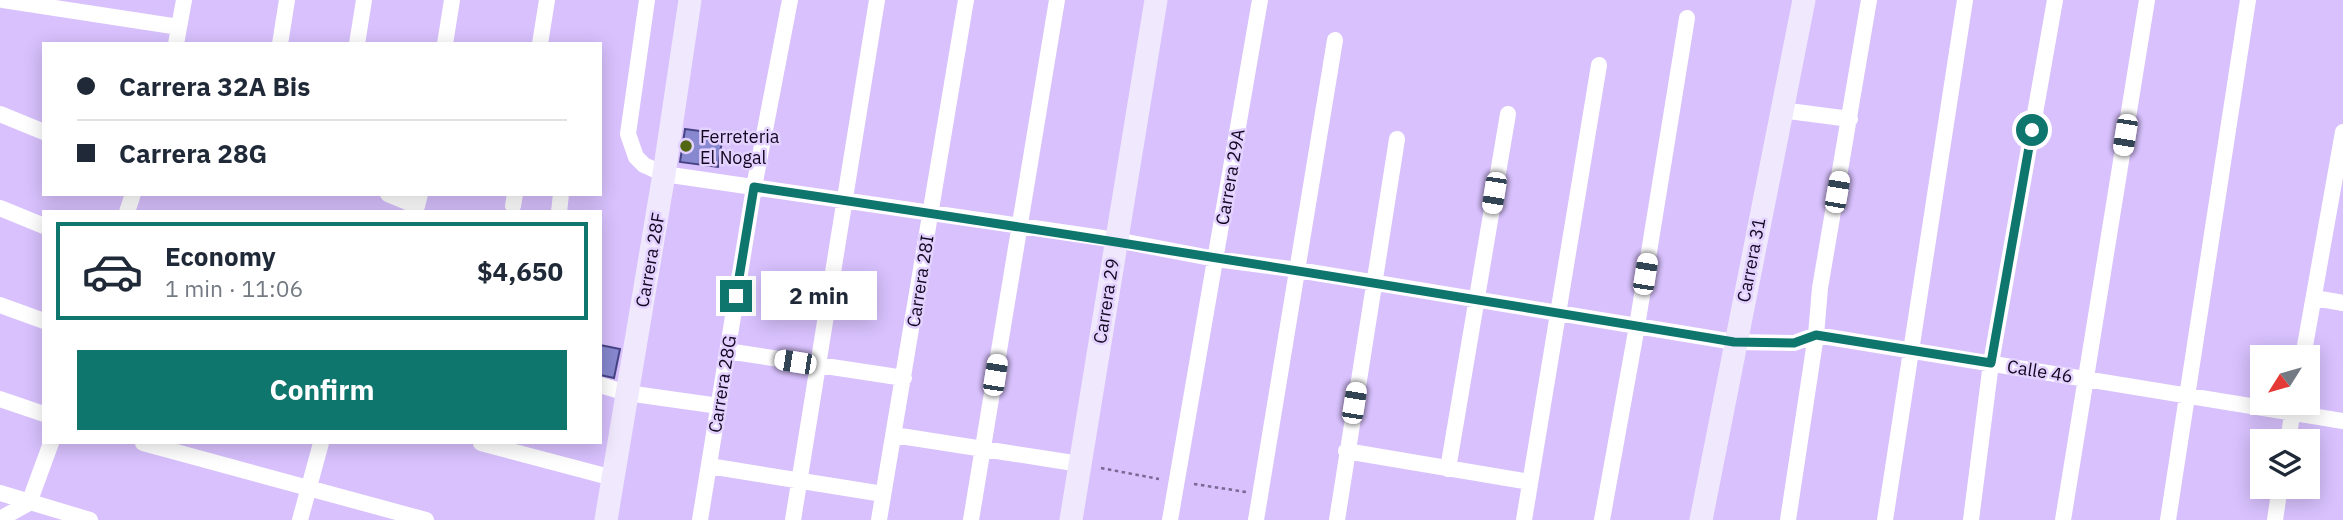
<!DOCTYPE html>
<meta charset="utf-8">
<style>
body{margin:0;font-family:"IBM Plex Sans",sans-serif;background:#f6f6f7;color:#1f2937;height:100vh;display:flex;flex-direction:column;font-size:26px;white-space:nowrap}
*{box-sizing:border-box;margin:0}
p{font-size:23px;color:#747a83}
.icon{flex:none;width:38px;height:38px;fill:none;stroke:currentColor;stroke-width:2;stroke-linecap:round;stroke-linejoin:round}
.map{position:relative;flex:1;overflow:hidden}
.panel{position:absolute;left:42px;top:210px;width:560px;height:234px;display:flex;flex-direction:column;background:#fff;border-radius:0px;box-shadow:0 4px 18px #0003}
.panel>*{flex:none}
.top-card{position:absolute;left:42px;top:42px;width:560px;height:154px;border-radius:0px;box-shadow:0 4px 18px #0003;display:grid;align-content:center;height:154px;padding:0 35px;background:#fff}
.needle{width:46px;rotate:233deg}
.controls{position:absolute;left:2250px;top:345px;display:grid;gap:14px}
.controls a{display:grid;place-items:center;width:70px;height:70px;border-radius:0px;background:#fff;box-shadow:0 4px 18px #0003;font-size:35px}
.end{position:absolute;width:32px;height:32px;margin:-16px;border:9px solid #0f766e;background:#fff;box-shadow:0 0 0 4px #fff}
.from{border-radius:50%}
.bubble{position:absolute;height:49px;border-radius:0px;background:#fff;box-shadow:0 4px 18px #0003;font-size:23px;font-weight:700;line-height:49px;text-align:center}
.car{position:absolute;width:21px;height:42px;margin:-21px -10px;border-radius:9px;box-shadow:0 0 5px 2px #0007;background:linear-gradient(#fff 24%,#345 0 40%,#fff 0 76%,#345 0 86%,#fff 0)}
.top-card b{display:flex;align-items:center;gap:24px;height:66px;font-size:26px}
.top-card b+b{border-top:2px solid #e0e1e3}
.top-card i{width:18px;height:18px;background:#1f2937}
ul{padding:12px 0 0;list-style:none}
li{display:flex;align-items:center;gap:21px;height:98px;margin:0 14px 10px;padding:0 21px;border:4px solid transparent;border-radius:0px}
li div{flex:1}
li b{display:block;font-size:26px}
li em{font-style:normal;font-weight:700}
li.current{border-color:#0f766e}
li>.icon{width:63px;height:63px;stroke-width:1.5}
.action{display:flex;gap:14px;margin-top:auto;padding:14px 35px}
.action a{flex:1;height:80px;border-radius:0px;background:#0f766e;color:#fff;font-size:28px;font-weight:700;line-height:80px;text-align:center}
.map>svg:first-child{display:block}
.building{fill:#8788cf;stroke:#474486;stroke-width:2}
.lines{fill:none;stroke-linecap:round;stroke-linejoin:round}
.path{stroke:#796893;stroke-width:2.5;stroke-dasharray:3.5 3.5;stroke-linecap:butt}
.street{stroke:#fff;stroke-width:16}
.secondary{stroke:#f0e8fc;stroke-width:23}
.route{stroke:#0f766e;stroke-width:9}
.poi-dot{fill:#536713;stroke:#e3d2ff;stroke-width:2.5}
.labels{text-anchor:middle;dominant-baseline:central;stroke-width:5;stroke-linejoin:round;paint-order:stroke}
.poi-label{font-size:18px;fill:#120720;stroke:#e3d2ff;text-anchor:start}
.street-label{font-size:18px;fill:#120720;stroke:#e3d2ff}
</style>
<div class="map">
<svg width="2343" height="520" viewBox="0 0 2343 520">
<rect width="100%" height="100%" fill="#d8c1fd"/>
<path class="building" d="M685 129 723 134 718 167 680 162Z
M600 345 620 349 614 378 600 375Z"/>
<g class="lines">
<path class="path" d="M1101 468 1159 479
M1194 484 1246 492"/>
<path class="street" d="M3 0 179 27
M647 0 628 134 636 157 644 165 664 174 1116 240 1216 259 1298 270 1734 342 1794 343 1816 335 2343 421
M176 44 184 0
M280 44 287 0
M357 44 364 0
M445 44 452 0
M540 44 547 0
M1781 110 1850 119
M0 114 44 132
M388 194 417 206 420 194
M513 206 515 194
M0 208 44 226
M127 212 133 194
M559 212 561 194
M2315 298 2343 303
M0 305 44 321
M727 351 904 378
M2303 357 2343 132
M600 385 627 393 719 406
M0 399 44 414
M894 435 1080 464
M2288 441 2294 402
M143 443 426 520
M481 443 613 478
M1346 451 1530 482
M709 466 883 494
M1448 469 1508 114
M0 493 90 520
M29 503 51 443
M0 519 29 503
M300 520 321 443
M700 520 754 187 790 0
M793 520 877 0
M879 520 966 0
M971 520 1057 0
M1170 520 1260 0
M1256 520 1335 40
M1337 520 1397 139
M1524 520 1599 65
M1602 520 1637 326 1687 18
M1788 520 1816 335 1820 288 1869 0
M1885 520 1965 0
M1971 520 1991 363 2055 0
M2063 520 2147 0
M2168 520 2248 0
M2275 520 2280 486"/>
<path class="secondary" d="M606 520 664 174 690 0
M1071 520 1156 0
M1701 520 1804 0"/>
</g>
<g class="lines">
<path class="route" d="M736 296 754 187C1081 235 1408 288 1734 342L1794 343 1816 335 1991 363 2032 130"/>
</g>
<circle class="poi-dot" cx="686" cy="146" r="7"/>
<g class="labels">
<g class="poi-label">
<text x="700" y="136">Ferreteria<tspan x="700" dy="21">El Nogal</tspan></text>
</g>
<g class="street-label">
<text transform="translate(1230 177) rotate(-80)">Carrera 29A</text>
<text transform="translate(650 260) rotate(-80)">Carrera 28F</text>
<text transform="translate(1751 260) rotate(-79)">Carrera 31</text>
<text transform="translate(920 281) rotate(-81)">Carrera 28I</text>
<text transform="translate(1106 301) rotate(-81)">Carrera 29</text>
<text transform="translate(2040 371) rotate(9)">Calle 46</text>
<text transform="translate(722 384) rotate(-81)">Carrera 28G</text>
</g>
</g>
</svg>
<div class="controls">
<a><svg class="needle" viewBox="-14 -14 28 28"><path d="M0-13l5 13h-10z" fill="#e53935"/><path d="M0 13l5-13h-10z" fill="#747a83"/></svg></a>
<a><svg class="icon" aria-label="layers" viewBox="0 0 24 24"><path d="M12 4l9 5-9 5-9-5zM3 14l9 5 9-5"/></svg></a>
</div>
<i class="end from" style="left:2032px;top:130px"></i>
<i class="end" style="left:736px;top:296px"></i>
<div class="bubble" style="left:761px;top:271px;width:116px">2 min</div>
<i class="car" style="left:2125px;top:135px;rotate:189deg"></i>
<i class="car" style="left:1837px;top:192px;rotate:10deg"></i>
<i class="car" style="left:1494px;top:193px;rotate:189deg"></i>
<i class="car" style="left:1645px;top:274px;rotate:9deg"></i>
<i class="car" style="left:795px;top:362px;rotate:279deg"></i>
<i class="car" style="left:995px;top:375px;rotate:9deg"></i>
<i class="car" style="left:1354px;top:403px;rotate:9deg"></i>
<div class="top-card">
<b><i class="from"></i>Carrera 32A Bis</b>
<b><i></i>Carrera 28G</b>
</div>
<section class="panel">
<ul>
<li class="current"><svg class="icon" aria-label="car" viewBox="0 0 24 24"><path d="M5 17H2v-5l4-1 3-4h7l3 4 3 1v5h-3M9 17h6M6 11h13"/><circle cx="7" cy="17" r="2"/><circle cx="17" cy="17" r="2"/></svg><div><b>Economy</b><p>1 min · 11:06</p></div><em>$4,650</em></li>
</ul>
<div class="action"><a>Confirm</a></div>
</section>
</div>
